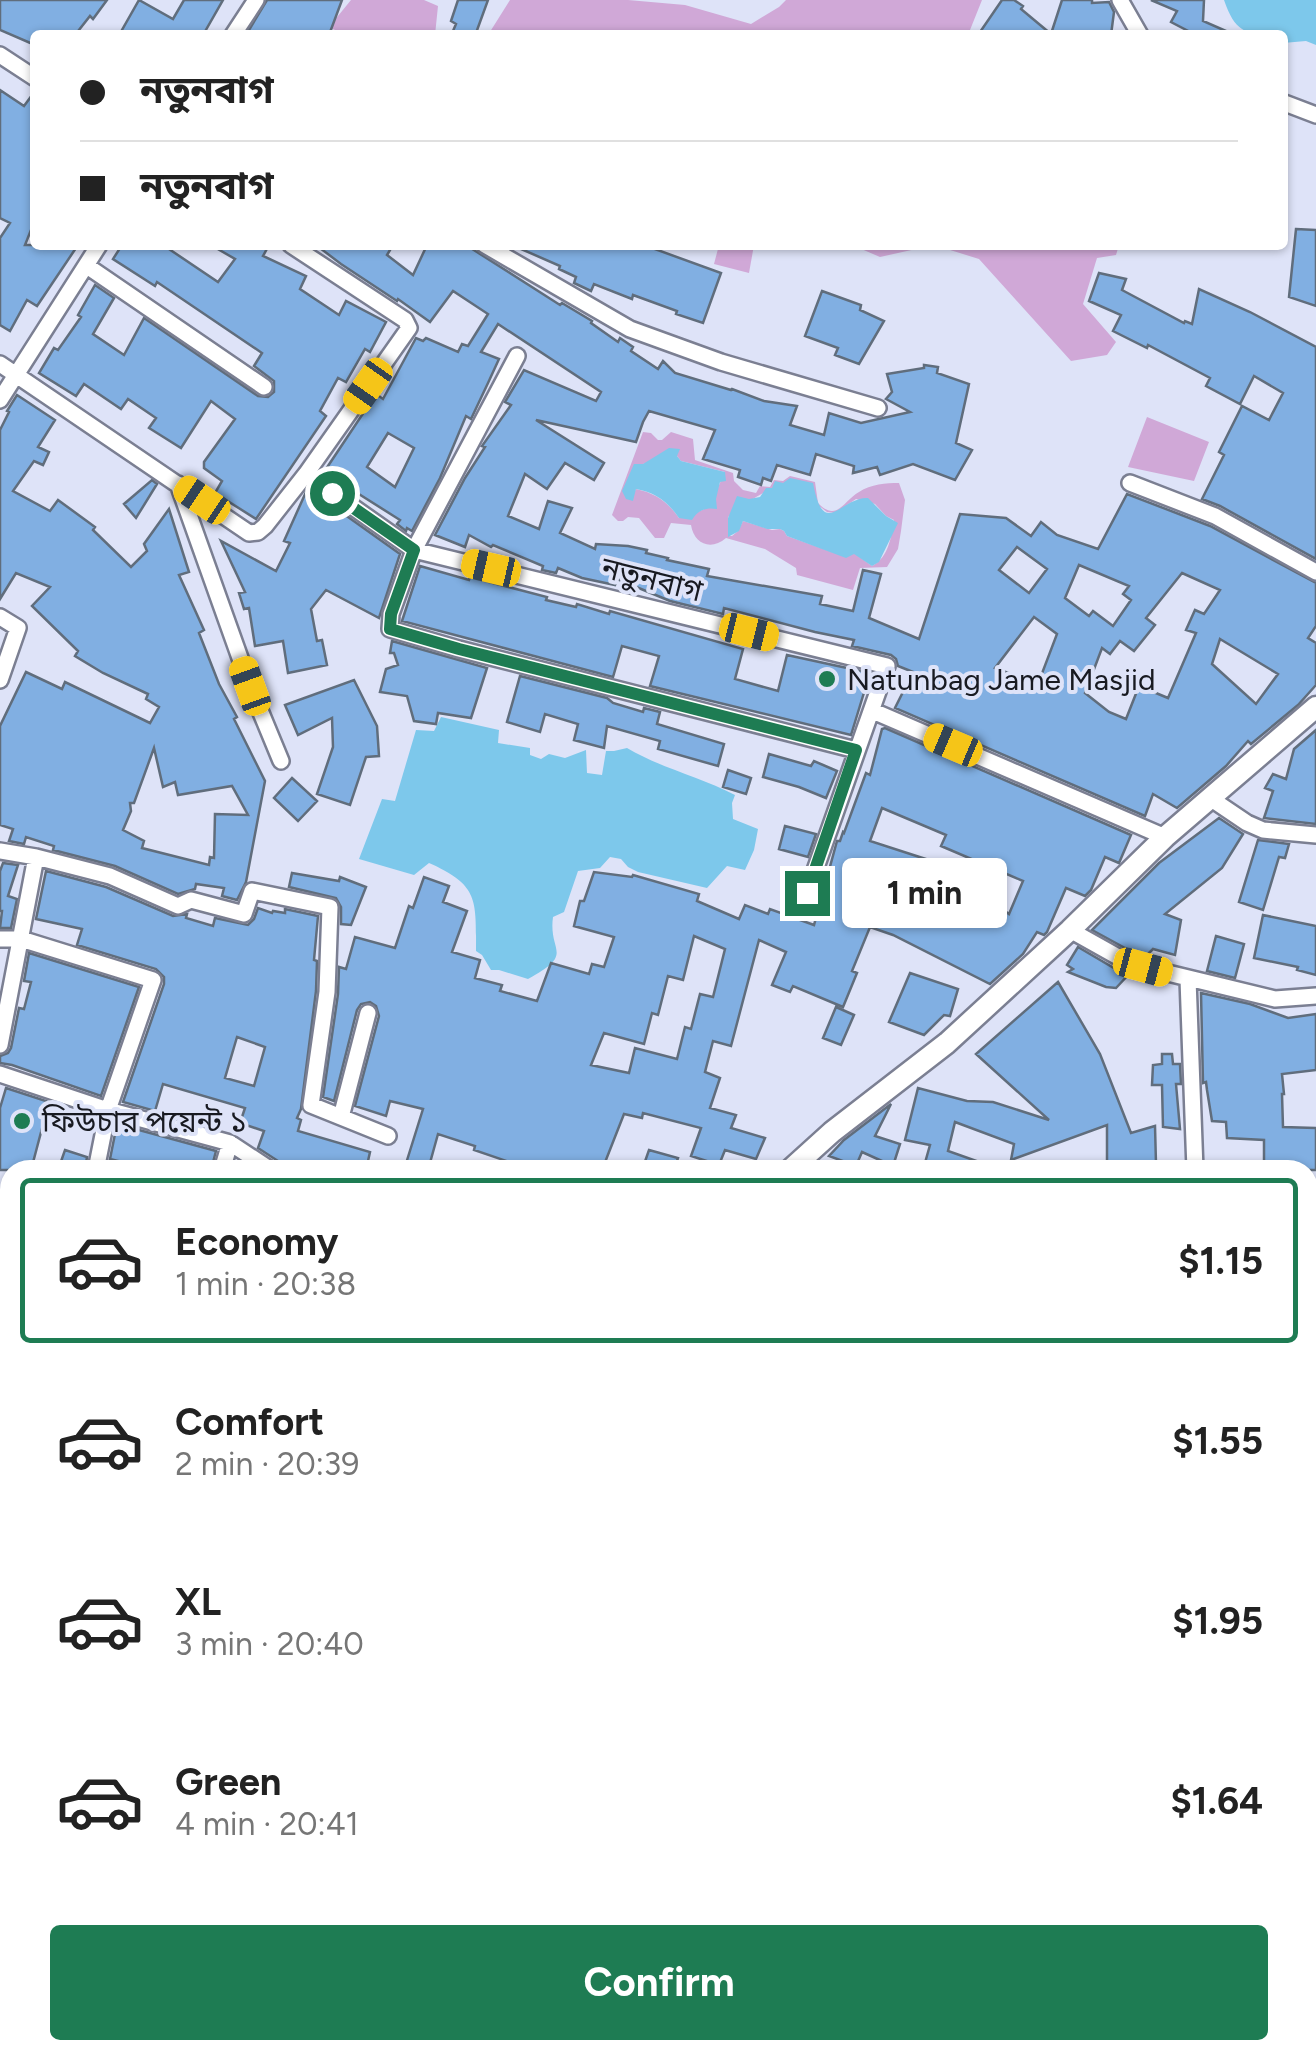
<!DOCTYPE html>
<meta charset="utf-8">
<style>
body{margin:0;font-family:Figtree,"Noto Sans Bengali",sans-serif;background:#f2f2f2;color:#222;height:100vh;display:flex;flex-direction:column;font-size:38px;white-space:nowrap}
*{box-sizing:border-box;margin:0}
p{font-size:32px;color:#767676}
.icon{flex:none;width:55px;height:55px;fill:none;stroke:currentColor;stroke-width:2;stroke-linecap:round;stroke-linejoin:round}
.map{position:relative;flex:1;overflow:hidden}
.side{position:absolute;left:0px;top:1160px;width:1318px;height:900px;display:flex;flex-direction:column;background:#fff;border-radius:30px 30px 0 0;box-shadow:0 2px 8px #0004}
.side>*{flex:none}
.top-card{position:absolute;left:30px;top:30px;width:1258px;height:220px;border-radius:10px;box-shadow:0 2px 8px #0004;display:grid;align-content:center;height:220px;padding:0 50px;background:#fff}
.end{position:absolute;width:45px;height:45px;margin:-22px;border:12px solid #1e7c53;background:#fff;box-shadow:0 0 0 5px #fff}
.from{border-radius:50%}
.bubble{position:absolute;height:70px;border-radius:10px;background:#fff;box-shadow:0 2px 8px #0004;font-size:32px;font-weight:700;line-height:70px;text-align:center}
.car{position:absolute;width:30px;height:60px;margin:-30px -15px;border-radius:12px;box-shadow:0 0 8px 2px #0007;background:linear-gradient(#f5c518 24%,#345 0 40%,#f5c518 0 76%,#345 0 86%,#f5c518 0)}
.top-card b{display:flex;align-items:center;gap:35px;height:95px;font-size:38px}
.top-card b+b{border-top:2px solid #e0e0e0}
.top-card i{width:25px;height:25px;background:#222}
ul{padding:18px 0 0;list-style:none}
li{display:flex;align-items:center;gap:30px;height:165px;margin:0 20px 15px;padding:0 30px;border:5px solid transparent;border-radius:10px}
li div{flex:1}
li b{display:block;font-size:38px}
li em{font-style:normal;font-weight:700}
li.on{border-color:#1e7c53}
li>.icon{width:90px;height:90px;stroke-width:1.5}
.button{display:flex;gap:20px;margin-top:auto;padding:20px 50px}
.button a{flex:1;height:115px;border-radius:10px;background:#1e7c53;color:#fff;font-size:40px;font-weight:700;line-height:115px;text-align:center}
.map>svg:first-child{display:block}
.green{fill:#d0a8d7;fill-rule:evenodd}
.water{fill:#7dc8eb}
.building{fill:#81afe2;stroke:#606d7c;stroke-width:2.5;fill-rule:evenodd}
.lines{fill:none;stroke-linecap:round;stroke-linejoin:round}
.minor-casing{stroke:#7b7f92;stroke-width:20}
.tertiary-casing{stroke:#7b7f92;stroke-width:25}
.minor{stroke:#fff;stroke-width:15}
.tertiary{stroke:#fff;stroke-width:20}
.route{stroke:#1e7c53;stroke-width:12}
.poi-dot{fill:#1e7c53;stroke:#dee3f8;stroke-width:4}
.labels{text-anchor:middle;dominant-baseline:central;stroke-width:8;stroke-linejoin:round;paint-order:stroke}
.street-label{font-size:30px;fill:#181a21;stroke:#dee3f8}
.poi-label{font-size:30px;fill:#181a21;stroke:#dee3f8;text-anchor:start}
</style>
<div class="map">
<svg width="1316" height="2060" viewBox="0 0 1316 2060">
<rect width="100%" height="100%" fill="#dee3f8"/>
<path class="green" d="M351 0H424L438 6 435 35H345L329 27Z
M510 0H628L685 5 751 24 779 7 786 0H982L968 35H488Z
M719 245H754L749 273 714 264Z
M852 245H1119L1116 255 1097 258 1083 304 1116 342 1107 355 1071 361 979 259 934 245 880 257Z
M1147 417 1209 442 1194 481 1128 467Z
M643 432 651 433 658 440H662L671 432 693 439 695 460 733 473 734 481 743 490 756 493 760 486 770 487 774 480 783 481 790 476 815 482 818 503C837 523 844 500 859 492 871 484 886 483 899 483L905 500 901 531 898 549 887 567 860 568 853 590 797 575 796 568 765 549 726 538C711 551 694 544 691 525L671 523 664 538H655L639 518 628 517 623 521H618L612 515ZM677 456 681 461 725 472C708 506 720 506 679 518 668 502 655 493 636 489L634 493V464H643ZM788 482 827 512 835 513 856 499 875 504 886 516 894 520C891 537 889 557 872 566L854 553 846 557 787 536 784 531 780 529 772 530 743 521 738 531 732 536H728V517C746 502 765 490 788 482Z"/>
<path class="water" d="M1224 0H1316V45L1306 41 1283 43 1282 35C1248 35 1236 35 1224 0Z
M669 448 680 449 677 456 681 461 725 472 726 481 720 482 716 499 717 509C706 507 698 510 692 520L679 518C668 502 655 492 636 489L633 501 626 499 622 491 634 464H643Z
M790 478 813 483C824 541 840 497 868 498L886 516 898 523 879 562 872 566 854 554 846 558 787 536 784 531 780 529H767L743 521 739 531 728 537V518L737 496 749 499 760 497 766 488H772L775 481 783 483Z
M441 717 499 730 498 743 530 748V755L541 759 549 754 565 758 586 750 587 773 602 775 606 751H614L627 748C661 768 700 777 735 795L732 803 733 819 758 829 754 850 745 870 727 866 707 888 638 872 628 867 621 859 610 857 600 868 578 871 564 912 553 917C548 953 576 953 528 979L499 970H491L482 955 476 951C476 900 479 885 429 863L414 875 359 859 382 799 395 801 416 730 434 731Z"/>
<path class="building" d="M0 0H107L93 19 90 16 75 35H35V45L0 30Z
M139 0 173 19 184 0H223L203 35H132L122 30Z
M267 0H342L329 35H246Z
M458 0H488L476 33 460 35 453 31 456 24 451 21Z
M1002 0H1014L1023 6 1021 9 1051 34 1062 0H1092V3L1109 2 1114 12 1111 35H978Z
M1151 0H1204L1203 21 1235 35H1196L1171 22 1177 11Z
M0 90 24 106 35 91V220L25 245H78L37 306 27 300 10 331 0 325V238L10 223 0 218Z
M1296 229 1316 230V306L1289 297Z
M122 245H163L218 282 235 259 211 245H269L263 256 306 276 300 289 339 315 346 301 386 322 370 352 365 349 346 382 338 378 320 411 326 416 256 519 215 493 222 481 204 468V462L235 419 211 401 181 448 149 428 156 418 128 399 121 409 84 384 76 396 39 373 54 348 58 350 81 317 78 315 95 285 114 298 93 334 124 355 144 318 258 396 268 397 274 392V381L254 366 262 353 157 282 155 286 113 259Z
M316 245H393L387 255 413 275 427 245H466L560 305 562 303 592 321 591 323 618 342 620 338 633 347 631 351 658 369 663 361 675 373 731 390 732 389 764 401 797 406 790 425 824 435 829 413 861 423 910 412 886 399 892 392 887 374 924 368V365L938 367 937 373 969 384 956 443 972 450 955 480 913 464 880 475 877 467 853 473 854 466 816 454 810 475 777 465 771 481 763 478 761 485 738 477 740 470 703 459 715 430 649 411 643 422 636 442 536 420 604 463 594 480 565 463 547 489 525 474 508 516 539 529 548 501 572 508 560 533 595 549 596 544 628 546 647 550 646 553 668 558 667 560 709 569 707 576 822 596 820 604 853 611 863 570 881 574 869 618 919 639 960 514 1006 518 1031 536 1041 522 1057 535 1098 549 1127 494 1210 526 1316 583V626L1308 638 1316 643V685L1298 705 1251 744 1248 741 1226 766 1177 808 1153 794 1145 816 895 708 913 672 898 666 896 659 891 655 852 646 854 640 815 632 724 608 723 614 670 601 617 579 615 585 582 578 558 568 556 573 542 570 543 566 493 545 491 547 469 535 465 547 435 535 465 478 485 447 482 446 511 405 505 402 524 370 596 401 601 392 498 324 481 352 499 359 488 383 471 419 466 416 440 478 412 531 407 528 406 531 397 524 400 520 324 472 376 394 383 399 416 338 423 341 426 338 458 352 462 344 468 346 488 314 453 291 430 322 398 299 397 301 341 264ZM388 433 414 448 395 487 367 467ZM1017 547 1047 569 1029 593 999 570ZM1079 565 1129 586 1123 594 1131 600 1113 626 1093 611 1089 616 1065 598ZM1182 573 1220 590 1204 614 1195 610 1186 630 1196 633 1168 698 1139 686 1126 719 1109 712 1085 693 1102 648 1110 654 1120 641 1134 651 1155 625 1146 618ZM1034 617 1057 634 1038 684 995 668ZM1220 639 1278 674 1256 704 1212 664Z
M512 245H653L652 248 721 273 703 323 676 314 677 311 633 295 632 299 594 284 591 291 574 283 576 277 559 269 560 266Z
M1099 273 1126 279 1122 290 1184 323 1185 321 1192 324 1199 289 1250 312 1316 347V559L1220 506 1202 499 1224 455 1219 452 1242 406 1269 420 1283 393 1254 376 1240 404 1206 386 1210 378 1148 345 1147 348 1113 331 1121 315 1089 301Z
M822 291 861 305 860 310 884 321 859 364 835 355 838 348 805 336Z
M17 395 55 420 38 447 49 452 43 465 34 461 13 491 50 511 58 500 95 527 93 530 131 567 147 551 144 544 169 509 189 572 179 575 204 630 199 633 219 684 237 717 234 719 265 781 246 882 237 900 222 896 224 888 196 884 195 889 178 894 115 866 53 850 54 846 26 837 24 844 9 841 13 829 0 825V726L26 672 62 689 65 682 150 723 159 707 146 699 148 694 103 673 75 656 78 651 32 606 50 587 16 573 0 599V430L9 412 7 411ZM154 748 163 787 175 782 178 795 232 786 248 815 215 814 214 858 210 857 209 865 142 848 144 841 123 830 131 811 130 803H134Z
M152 480 157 484 136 518 124 504Z
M306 492 334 507 400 554 379 618 326 590 311 609 317 641 322 640 327 665 288 673 283 641 255 646 249 608 244 609 239 593 245 592 221 541 276 571 290 543 284 541Z
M420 566 469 580 470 577 547 597 546 600 576 607 577 604 609 614 610 611 743 649 735 679 778 691 787 655 870 673 851 735 650 686 659 656 622 646 613 677 402 621Z
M392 641 487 668 471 718 438 713 436 724 414 721 407 696 380 692 386 669 398 665 394 653H390Z
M520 676 607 698 613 703 643 712 644 708 660 712 657 724 724 744 718 766 658 749 660 741 607 726 604 748 574 740 578 724 545 714 540 732 507 722Z
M354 680 377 726 379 756 366 757 350 805 317 794 333 747 332 718 298 735 285 705Z
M885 728 1131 835 1119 863 1105 857 1091 890 1085 896 1066 888 1047 932 1044 935 1037 932 1023 954 990 984 893 935 870 927 852 971 857 973 843 1007 793 986 790 992 772 985 786 952 759 940 731 1046 713 1041 705 1072 720 1078 710 1108 736 1115 731 1128 765 1138 756 1159 725 1150 719 1165 691 1156 701 1128 643 1113 642 1118 624 1114 602 1170H533L474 1150 475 1146 438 1134 428 1170H404L423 1109 390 1101 386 1116 355 1106 379 1016 376 1006 370 1002 361 1004 357 1010 334 1101 323 1097 338 994 339 967 346 969 355 937 395 948 409 906 413 908 424 877 449 886 443 902 467 911 452 952 480 960 475 978 502 985 500 991 537 1001 551 963 589 974 592 964 604 967 614 937 574 926 580 901H584L594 872 632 877 633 875 699 894 697 901 739 919 745 905 768 914 770 909 814 925 837 841H840L843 832 844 833 866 773 870 775 882 729ZM882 808 946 835 941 846 1023 881 1009 914 938 863 870 841ZM694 936 725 949 713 997 700 994 691 1029 685 1027 677 1059 635 1048 629 1073 591 1065 604 1033 644 1044 652 1013 658 1015 668 976 683 980Z
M1316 730V824L1264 818 1273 791 1265 788 1273 774 1286 779 1294 749Z
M769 754 811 766 814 761 837 771 826 798 799 787 763 777Z
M728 770 751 778 746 794 723 787Z
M292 778 317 801 298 821 274 798Z
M1219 818 1243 834 1222 868 1165 914 1181 920 1175 955 1153 949 1146 956 1125 948 1092 930 1159 863Z
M785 826 816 834 808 857 779 849Z
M1258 840 1289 844 1285 858 1279 857 1263 910 1239 902Z
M3 863 18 865 8 896 17 899 11 928H0L2 911H0V871Z
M46 871 106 887 173 916 187 914 186 918 213 926 215 918 248 925 254 919 258 908 272 913 273 911 285 913V909L318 916 314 960 317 961 316 991 301 1109 297 1118 301 1120 298 1131 370 1152 366 1170H282L278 1161 258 1148 264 1131 240 1123 245 1108 163 1084 155 1111 123 1102 164 984V977L156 969 77 945 82 929 36 919ZM237 1037 265 1047 254 1086 225 1078Z
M292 873 339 881 340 877 366 887 351 925 341 924V907L336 898 289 887Z
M1263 915 1316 926V975L1297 970 1298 967 1254 958Z
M1216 936 1244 944 1235 978 1207 971Z
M1078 947 1114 968 1129 974 1116 988 1106 987 1068 972 1073 969 1067 965Z
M29 953 139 987 101 1096 12 1065 0 1063V1056L8 1053 11 1048 19 1008 24 1009 31 982 24 981Z
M910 973 958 989 950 1016 944 1015 924 1035 889 1022Z
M1058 982 1100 1054 1131 1133 1155 1126 1156 1164 1133 1163V1166L1107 1170V1125L1011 1160 1014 1144 955 1122 948 1151 996 1168V1170H923L930 1145 905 1140 918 1088 967 1101 993 1102 1049 1120 976 1054Z
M1201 993 1250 1004 1288 1018 1316 1014V1070L1282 1074 1284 1094H1282L1283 1127 1316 1128V1170H1264V1140L1227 1138 1226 1122 1212 1121 1207 1090 1206 1082 1203 1083Z
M836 1007 854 1015 841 1045 823 1038Z
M1162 1054H1172L1173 1064H1180L1181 1084H1176L1180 1129 1163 1127 1162 1085H1152L1153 1065 1162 1064Z
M6 1088 49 1102 31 1170H0V1108Z
M891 1104 875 1136 900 1144 893 1166 862 1152 856 1166 829 1156 844 1140Z
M117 1124 216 1151 211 1170H153L110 1159Z
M65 1150 87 1157 85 1170H58Z
M649 1150 678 1158 674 1170H642Z"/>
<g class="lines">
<g class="minor-casing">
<path id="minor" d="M1120 0 1140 35
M233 35 256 0
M0 55 35 78
M1282 102 1316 115
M485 245 630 329 721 362 878 408
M87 266 264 387
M517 356 414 550 391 614 390 629 459 649 856 750
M0 364 249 533 258 532 265 526 306 474 409 328 405 320 291 245
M0 400 99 245
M306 474 414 550 887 666 807 893
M1130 483 1215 516 1316 572
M178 484 250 686 281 761
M0 617 18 628 0 680
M873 711 1165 837
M1210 798 1247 823 1263 830 1316 835
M0 851 36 857 110 876 178 906 191 900 244 914 252 891 330 907 327 992 311 1105 388 1136
M1070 930 1120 958 1143 967 1275 999 1316 996
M0 939H21L153 980 108 1110 96 1170
M1188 979 1195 1170
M0 1045 36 857
M0 1074 108 1110 230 1143 271 1170
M341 1117 368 1013
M222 1170 230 1143
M1308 1283H1316
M0 1380 10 1382
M1308 1440 1310 1392 1316 1391
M0 1578 10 1569
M0 1688 10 1690
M1308 1788H1316
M1308 1952H1316
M1071 2050 1072 2060
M171 2060 172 2050
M740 2060 742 2050
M1246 2060 1247 2050"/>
</g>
<g class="tertiary-casing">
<path id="tertiary" d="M790 1170 832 1132 947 1043 1070 930 1165 837 1316 707
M0 1852 10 1844"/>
</g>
<use href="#minor" class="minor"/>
<use href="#tertiary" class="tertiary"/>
</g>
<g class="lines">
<path class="route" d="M332 493 414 550 391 614 390 629 459 649 856 750 807 893"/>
</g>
<g class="poi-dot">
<circle cx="827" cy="679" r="10"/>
<circle cx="22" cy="1121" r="10"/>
</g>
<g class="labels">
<g class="street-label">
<text transform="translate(652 579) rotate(14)">নতুনবাগ</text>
</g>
<g class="poi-label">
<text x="847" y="679">Natunbag Jame Masjid</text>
<text x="42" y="1121">ফিউচার পয়েন্ট ১</text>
</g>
</g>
</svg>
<i class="end from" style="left:332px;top:493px"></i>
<i class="end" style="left:807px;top:893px"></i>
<div class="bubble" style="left:842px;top:858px;width:165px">1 min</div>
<i class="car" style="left:368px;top:386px;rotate:215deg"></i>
<i class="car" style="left:202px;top:500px;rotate:304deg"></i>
<i class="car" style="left:491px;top:568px;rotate:283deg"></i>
<i class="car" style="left:749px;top:632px;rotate:104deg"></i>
<i class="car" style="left:250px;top:686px;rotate:340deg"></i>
<i class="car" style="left:953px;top:745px;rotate:293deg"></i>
<i class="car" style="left:1143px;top:967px;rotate:105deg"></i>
<div class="top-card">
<b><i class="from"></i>নতুনবাগ</b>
<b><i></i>নতুনবাগ</b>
</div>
<section class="side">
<ul>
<li class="on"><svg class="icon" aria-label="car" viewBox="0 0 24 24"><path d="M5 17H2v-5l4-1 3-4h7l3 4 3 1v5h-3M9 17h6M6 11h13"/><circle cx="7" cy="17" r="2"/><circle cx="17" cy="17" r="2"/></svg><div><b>Economy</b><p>1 min · 20:38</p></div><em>$1.15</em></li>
<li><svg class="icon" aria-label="car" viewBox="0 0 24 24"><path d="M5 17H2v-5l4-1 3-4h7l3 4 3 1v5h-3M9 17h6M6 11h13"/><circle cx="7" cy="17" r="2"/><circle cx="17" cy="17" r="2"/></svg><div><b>Comfort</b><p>2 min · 20:39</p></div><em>$1.55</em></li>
<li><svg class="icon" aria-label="car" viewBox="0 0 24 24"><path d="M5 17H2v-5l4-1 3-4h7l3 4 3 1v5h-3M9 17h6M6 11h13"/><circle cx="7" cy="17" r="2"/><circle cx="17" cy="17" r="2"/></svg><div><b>XL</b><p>3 min · 20:40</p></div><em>$1.95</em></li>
<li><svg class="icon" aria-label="car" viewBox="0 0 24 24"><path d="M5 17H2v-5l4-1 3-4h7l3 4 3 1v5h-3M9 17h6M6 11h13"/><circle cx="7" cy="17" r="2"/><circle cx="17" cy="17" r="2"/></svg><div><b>Green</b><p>4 min · 20:41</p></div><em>$1.64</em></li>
</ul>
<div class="button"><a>Confirm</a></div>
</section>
</div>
